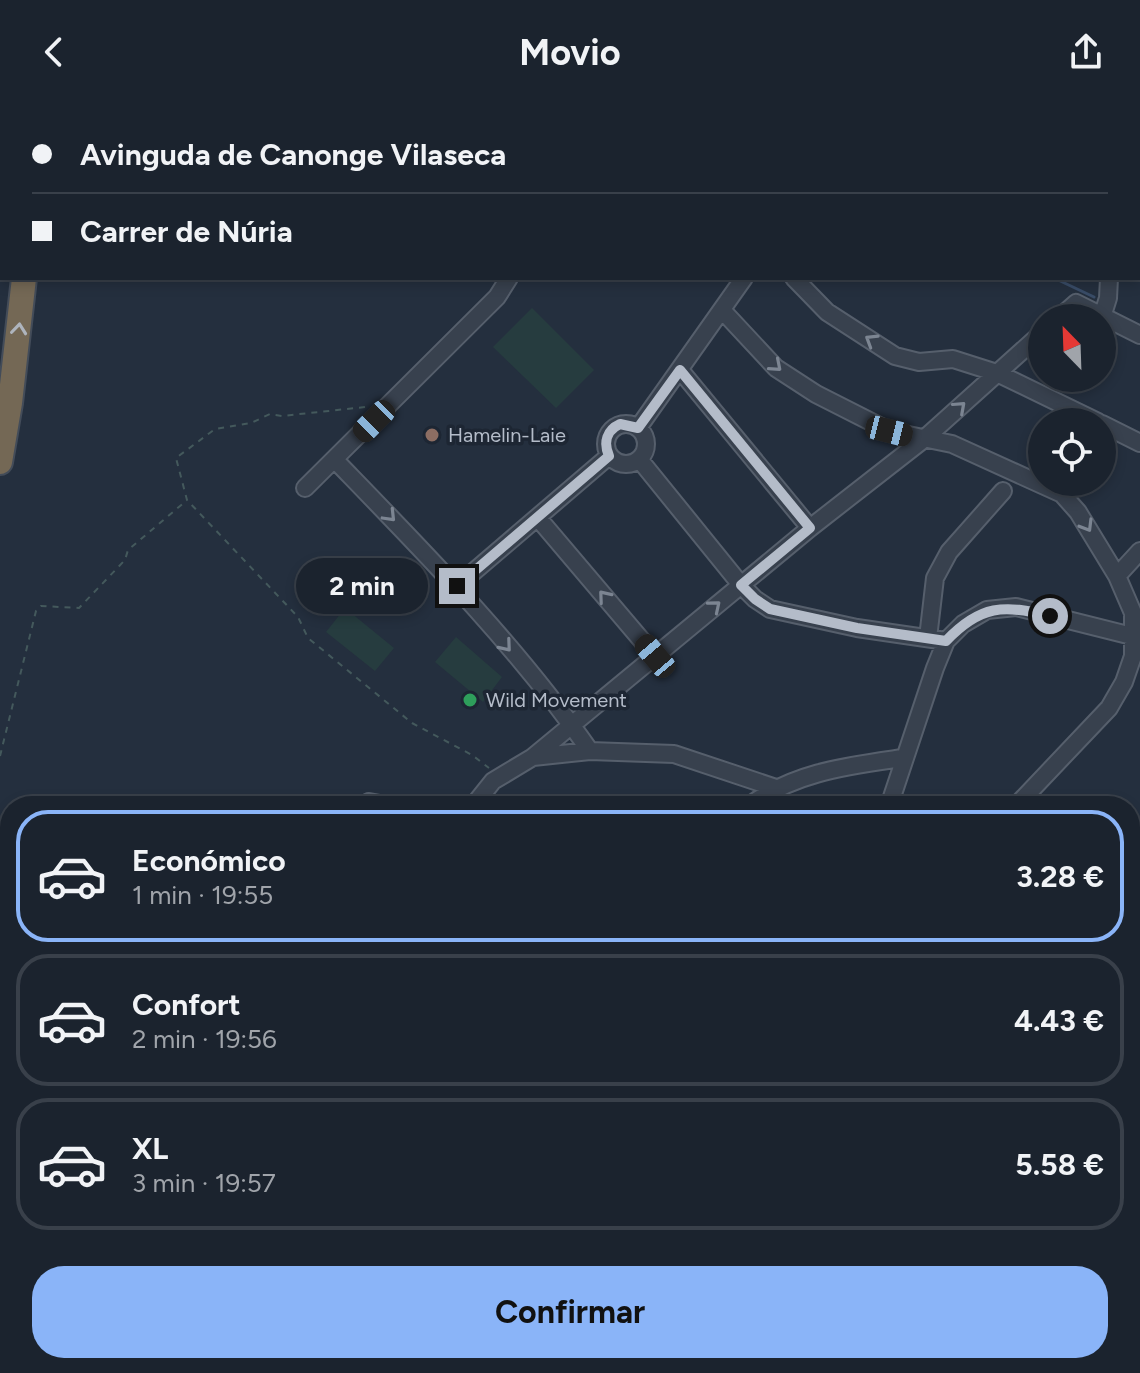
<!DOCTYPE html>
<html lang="es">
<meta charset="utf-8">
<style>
body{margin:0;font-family:Figtree,sans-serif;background:#242b36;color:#f1f3f6;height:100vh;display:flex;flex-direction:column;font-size:30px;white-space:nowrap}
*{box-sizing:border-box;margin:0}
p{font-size:26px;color:#a0a4aa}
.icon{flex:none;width:44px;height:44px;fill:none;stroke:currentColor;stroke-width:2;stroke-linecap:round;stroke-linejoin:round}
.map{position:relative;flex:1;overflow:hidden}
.drawer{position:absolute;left:0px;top:692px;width:1140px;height:578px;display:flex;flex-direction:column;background:#1b232e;border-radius:32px 32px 0 0;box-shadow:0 4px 12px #0003,0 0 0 2px #39404a}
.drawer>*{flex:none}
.hud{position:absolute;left:0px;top:0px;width:1140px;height:176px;box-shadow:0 4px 12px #0003,0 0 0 2px #39404a;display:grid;align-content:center;height:176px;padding:0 32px;background:#1b232e}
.needle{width:52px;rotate:337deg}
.fabs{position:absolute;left:1028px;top:200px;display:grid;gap:16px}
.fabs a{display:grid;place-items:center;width:88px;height:88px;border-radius:50%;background:#1b232e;box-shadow:0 4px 12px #0003,0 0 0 2px #39404a;font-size:40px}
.end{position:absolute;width:36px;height:36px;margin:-18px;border:10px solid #b4bcc9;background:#111;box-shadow:0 0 0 4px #111}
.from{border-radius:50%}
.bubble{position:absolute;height:56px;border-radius:28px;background:#1b232e;box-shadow:0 4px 12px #0003,0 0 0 2px #39404a;font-size:26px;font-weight:700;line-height:56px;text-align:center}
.car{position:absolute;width:24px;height:48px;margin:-24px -12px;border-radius:10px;box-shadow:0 0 6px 2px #0007;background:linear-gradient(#222 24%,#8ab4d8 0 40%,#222 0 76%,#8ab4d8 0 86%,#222 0)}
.hud b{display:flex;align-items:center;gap:28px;height:76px;font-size:30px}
.hud b+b{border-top:2px solid #39404a}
.hud i{width:20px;height:20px;background:#f1f3f6}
ul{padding:14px 0 0;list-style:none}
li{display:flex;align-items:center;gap:24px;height:132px;margin:0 16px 12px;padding:0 16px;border:4px solid #39404a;border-radius:32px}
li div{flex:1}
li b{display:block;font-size:30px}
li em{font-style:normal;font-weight:700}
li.selected{border-color:#8ab4f8}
li>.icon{width:72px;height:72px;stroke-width:1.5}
.button{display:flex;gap:16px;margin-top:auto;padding:16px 32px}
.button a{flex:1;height:92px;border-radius:32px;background:#8ab4f8;color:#111;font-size:32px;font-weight:700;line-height:92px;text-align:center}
header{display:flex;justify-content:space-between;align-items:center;height:104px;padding:0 32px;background:#1b232e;font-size:36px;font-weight:700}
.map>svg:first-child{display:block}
.green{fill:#263c3f}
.forest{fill:url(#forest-firs)}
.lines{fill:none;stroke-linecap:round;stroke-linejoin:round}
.stream{stroke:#394c67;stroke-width:3}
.building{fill:url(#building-cross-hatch);stroke:#1f2835;stroke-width:2}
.minor-casing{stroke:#565f6c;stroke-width:20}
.highway-casing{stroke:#434c59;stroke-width:28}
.path{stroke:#44595c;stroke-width:2;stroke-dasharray:6 6;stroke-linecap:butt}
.minor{stroke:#38414e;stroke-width:16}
.highway{stroke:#746855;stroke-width:24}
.oneway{stroke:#aeb4bd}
.oneway2{stroke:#7c8592}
.route{stroke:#b4bcc9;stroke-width:10}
.education-dot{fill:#8d6e63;stroke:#1d2633;stroke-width:3}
.leisure-dot{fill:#2e9e5b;stroke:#1d2633;stroke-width:3}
.labels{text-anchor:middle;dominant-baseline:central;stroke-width:7;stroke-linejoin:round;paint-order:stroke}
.poi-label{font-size:20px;fill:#b4bcc9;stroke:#1d2633;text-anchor:start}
</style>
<header><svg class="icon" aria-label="back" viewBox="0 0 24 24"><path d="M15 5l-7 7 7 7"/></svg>Movio<svg class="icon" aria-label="share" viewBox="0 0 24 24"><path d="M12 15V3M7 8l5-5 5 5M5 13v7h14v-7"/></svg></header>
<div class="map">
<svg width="1140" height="1269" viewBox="0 0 1140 1269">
<defs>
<pattern id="forest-firs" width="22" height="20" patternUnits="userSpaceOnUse" patternTransform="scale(2)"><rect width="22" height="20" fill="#263c3f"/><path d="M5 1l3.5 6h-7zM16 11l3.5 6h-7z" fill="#435659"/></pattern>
<pattern id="building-cross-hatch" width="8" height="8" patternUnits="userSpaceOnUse" patternTransform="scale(2)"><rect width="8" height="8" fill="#455162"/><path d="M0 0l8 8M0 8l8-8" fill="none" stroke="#5d6877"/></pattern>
</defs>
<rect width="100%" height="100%" fill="#242f3e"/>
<path class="green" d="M532 204 594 266 556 304 493 243Z
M345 504 394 544 375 567 326 528Z
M456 533 502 573 483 598 435 558Z
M0 791 10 797V868L0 860Z
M1140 1187V1269H1065L1064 1260H1130V1190Z
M323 1260H693L681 1269H325Z"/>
<path class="forest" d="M903 1260H1064L1065 1269H905Z"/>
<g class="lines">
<path class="stream" d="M216 0 218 2
M1054 174 1094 193
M0 865 10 866
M580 1260V1269"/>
</g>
<path class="building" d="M727 1260H761L766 1269H710Z"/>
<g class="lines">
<g class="minor-casing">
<path id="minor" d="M328 0 330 2
M449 0 450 2
M557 0 559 2
M799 0 802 2
M915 0 918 2
M864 2 865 0
M1128 2 1130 0
M1138 45 1140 47
M1138 148 1140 146
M794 174 827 208 895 252 919 258 953 255 997 269 1098 318
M722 206 776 264 816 290 889 327 952 340 1062 390 1078 408 1117 472 1133 509V552L1124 578 1109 604 1016 702
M1103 210 1108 194 1109 174
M1059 214 1076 199 1140 231
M680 266 810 424
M606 340a20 20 0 1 1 40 0a20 20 0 1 1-40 0Z
M1102 320 1140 339
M638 324 744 174
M639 355 741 481 755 495 770 505 857 524 946 537
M335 356C425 449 516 541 590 647
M305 384 497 193 509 174
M538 414 655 552
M1117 472 1140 447
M457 482 609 352
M928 534 935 474 949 448 1003 387
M533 653 810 424 924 335 1042 229
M362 702 369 698 391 702
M473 702 493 677 533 653 590 647 674 650 776 684
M749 702C794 668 848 662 903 654
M889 702 935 564 946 537 963 520 987 506 1016 503 1140 534
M1130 756 1140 746
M1130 1008 1140 1003
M1130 1175 1140 1173
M908 1260 910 1269
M688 1269 701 1260"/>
</g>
<g class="highway-casing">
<path id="highway" d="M0 2V0
M36 2V0
M0 358 10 299 24 174
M0 1162 10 1176
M0 1245 10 1252
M21 1260 33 1269
M72 1260 79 1269"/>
</g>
<path class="path" d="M365 303 282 312 270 310 251 319 215 325 176 354 187 396 298 513 308 534 412 619 472 651 489 664
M0 652 36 507 41 502 79 504 125 456 128 446 186 397
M0 794 10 800
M416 1269V1260
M668 1269 675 1263"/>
<use href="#minor" class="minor"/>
<use href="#highway" class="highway"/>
</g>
<defs><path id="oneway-chevron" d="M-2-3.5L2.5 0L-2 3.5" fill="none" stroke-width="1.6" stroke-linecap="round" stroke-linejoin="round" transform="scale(2)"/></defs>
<use class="oneway" href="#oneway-chevron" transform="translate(19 225) rotate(-84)"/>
<g class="oneway2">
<use href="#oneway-chevron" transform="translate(871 236) rotate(-148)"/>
<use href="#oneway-chevron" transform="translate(776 262) rotate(41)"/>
<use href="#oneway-chevron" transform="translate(960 303) rotate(-42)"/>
<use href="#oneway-chevron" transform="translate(390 412) rotate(46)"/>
<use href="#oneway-chevron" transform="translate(1087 422) rotate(59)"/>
<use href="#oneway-chevron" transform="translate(604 492) rotate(-130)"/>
<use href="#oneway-chevron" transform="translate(715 502) rotate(-40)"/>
<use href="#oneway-chevron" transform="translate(506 542) rotate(50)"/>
</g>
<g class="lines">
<path class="route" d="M457 482 609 352C603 338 607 326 620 320L638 324 680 266 810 424 741 481 755 495 770 505 857 524 946 537C980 501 1004 500 1050 512"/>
</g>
<circle class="education-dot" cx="432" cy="331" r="8"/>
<circle class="leisure-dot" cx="470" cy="596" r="8"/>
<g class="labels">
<g class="poi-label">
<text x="448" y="331">Hamelin-Laie</text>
<text x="486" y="596">Wild Movement</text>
</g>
</g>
</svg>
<div class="fabs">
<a><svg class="needle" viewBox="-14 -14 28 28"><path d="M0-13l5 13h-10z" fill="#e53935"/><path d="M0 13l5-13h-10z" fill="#a0a4aa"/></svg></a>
<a><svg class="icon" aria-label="locate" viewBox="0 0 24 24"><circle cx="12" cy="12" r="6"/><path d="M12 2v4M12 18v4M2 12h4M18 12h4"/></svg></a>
</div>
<i class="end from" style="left:1050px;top:512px"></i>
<i class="end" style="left:457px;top:482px"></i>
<div class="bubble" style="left:296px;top:454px;width:132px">2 min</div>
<i class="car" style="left:374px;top:317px;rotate:225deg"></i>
<i class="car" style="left:889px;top:327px;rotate:104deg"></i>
<i class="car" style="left:655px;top:552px;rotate:320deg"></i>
<div class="hud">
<b><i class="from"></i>Avinguda de Canonge Vilaseca</b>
<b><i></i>Carrer de Núria</b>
</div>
<section class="drawer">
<ul>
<li class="selected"><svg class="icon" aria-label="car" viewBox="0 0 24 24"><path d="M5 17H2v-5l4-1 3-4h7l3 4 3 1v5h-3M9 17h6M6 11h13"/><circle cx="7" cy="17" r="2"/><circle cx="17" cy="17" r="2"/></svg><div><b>Económico</b><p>1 min · 19:55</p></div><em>3.28 €</em></li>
<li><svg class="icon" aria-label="car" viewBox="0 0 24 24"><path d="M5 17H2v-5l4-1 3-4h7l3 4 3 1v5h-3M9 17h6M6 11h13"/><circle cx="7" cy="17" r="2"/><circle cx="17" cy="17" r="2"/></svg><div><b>Confort</b><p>2 min · 19:56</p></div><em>4.43 €</em></li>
<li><svg class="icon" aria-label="car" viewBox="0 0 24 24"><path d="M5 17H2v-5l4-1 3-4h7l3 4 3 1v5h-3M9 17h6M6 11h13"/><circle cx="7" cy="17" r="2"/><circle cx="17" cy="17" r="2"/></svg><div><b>XL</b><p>3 min · 19:57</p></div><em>5.58 €</em></li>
</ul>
<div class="button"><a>Confirmar</a></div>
</section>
</div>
